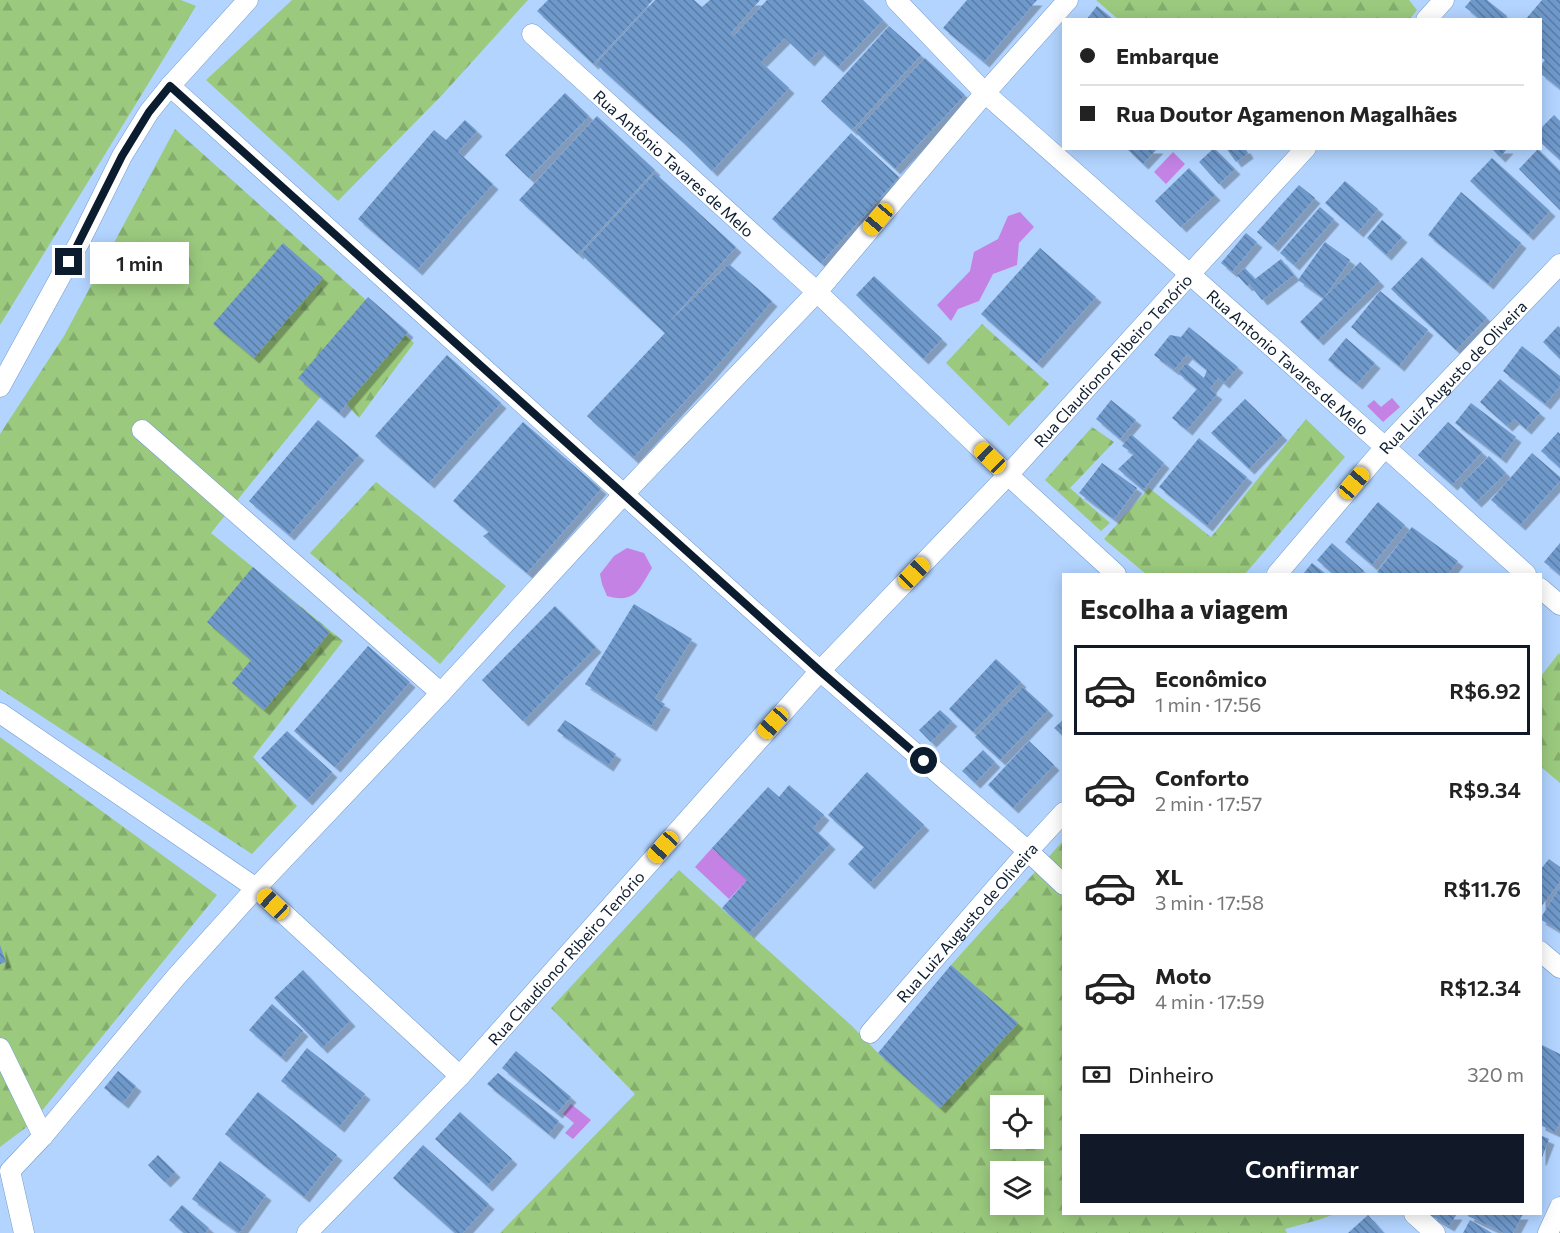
<!DOCTYPE html>
<html lang="pt">
<meta charset="utf-8">
<style>
body{margin:0;font-family:Commissioner,sans-serif;background:#f6f6f6;color:#222;height:100vh;display:flex;flex-direction:column;font-size:22px;white-space:nowrap}
*{box-sizing:border-box;margin:0}
p{font-size:20px;color:#767676}
.icon{flex:none;width:33px;height:33px;fill:none;stroke:currentColor;stroke-width:2;stroke-linecap:round;stroke-linejoin:round}
.map{position:relative;flex:1;overflow:hidden}
.sheet{position:absolute;left:1062px;top:573px;width:480px;height:642px;display:flex;flex-direction:column;background:#fff;border-radius:0px;box-shadow:0 3px 15px #0003}
.sheet>*{flex:none}
.top-card{position:absolute;left:1062px;top:18px;width:480px;height:132px;border-radius:0px;box-shadow:0 3px 15px #0003;display:grid;align-content:center;height:132px;padding:0 18px;background:#fff}
.fabs{position:absolute;left:990px;top:1095px;display:grid;gap:12px}
.fabs a{display:grid;place-items:center;width:54px;height:54px;border-radius:0px;background:#fff;box-shadow:0 3px 15px #0003;font-size:30px}
.end{position:absolute;width:27px;height:27px;margin:-14px;border:8px solid #0c1c2f;background:#fff;box-shadow:0 0 0 3px #fff}
.from{border-radius:50%}
.bubble{position:absolute;height:42px;border-radius:0px;background:#fff;box-shadow:0 3px 15px #0003;font-size:20px;font-weight:600;line-height:42px;text-align:center}
.car{position:absolute;width:18px;height:36px;margin:-18px -9px;border-radius:8px;box-shadow:0 0 4px 2px #0007;background:linear-gradient(#f5c518 24%,#345 0 40%,#f5c518 0 76%,#345 0 86%,#f5c518 0)}
.top-card b{display:flex;align-items:center;gap:21px;height:57px;font-size:22px}
.top-card b+b{border-top:2px solid #e0e0e0}
.top-card i{width:15px;height:15px;background:#222}
ul{padding:0;list-style:none}
li{display:flex;align-items:center;gap:18px;height:90px;margin:0 12px 9px;padding:0 6px;border:3px solid transparent;border-radius:0px}
li div{flex:1}
li b{display:block;font-size:22px}
li em{font-style:normal;font-weight:600}
li.selected{border-color:#111827}
li>.icon{width:54px;height:54px;stroke-width:1.5}
h2{padding:0 18px;font-size:27px;line-height:72px}
.pay{display:flex;align-items:center;gap:15px;height:66px;padding:0 18px;font-size:22px}
.pay p{margin-inline-start:auto}
.action{display:flex;gap:12px;margin-top:auto;padding:12px 18px}
.action a{flex:1;height:69px;border-radius:0px;background:#111827;color:#fff;font-size:24px;font-weight:600;line-height:69px;text-align:center}
.map>svg:first-child{display:block}
.forest{fill:url(#forest-firs);fill-rule:evenodd}
.water{fill:#c482e4}
.building{fill:url(#building-back-hatch);filter:url(#shadow)}
.lines{fill:none;stroke-linecap:round;stroke-linejoin:round}
.minor-casing{stroke:#719acc;stroke-width:21}
.minor{stroke:#fff;stroke-width:20}
.route{stroke:#0c1c2f;stroke-width:8}
.labels{text-anchor:middle;dominant-baseline:central;stroke-width:5;stroke-linejoin:round;paint-order:stroke}
.street-label{font-size:16px;fill:#0c1c2f;stroke:#b2d4ff}
</style>
<div class="map">
<svg width="1560" height="1233" viewBox="0 0 1560 1233">
<defs>
<pattern id="forest-firs" width="22" height="20" patternUnits="userSpaceOnUse" patternTransform="scale(1.5)"><rect width="22" height="20" fill="#9bca7e"/><path d="M5 1l3.5 6h-7zM16 11l3.5 6h-7z" fill="#84ad6d"/></pattern>
<pattern id="building-back-hatch" width="6" height="6" patternUnits="userSpaceOnUse" patternTransform="scale(1.5)"><rect width="6" height="6" fill="#7099cb"/><path d="M-1 5l2 2M0 0l6 6M5-1l2 2" fill="none" stroke="#5a7ca5"/></pattern>
<filter id="shadow"><feDropShadow dx="5.5" dy="5.5" stdDeviation="0" flood-color="#0004"/></filter>
</defs>
<rect width="100%" height="100%" fill="#b2d4ff"/>
<path class="forest" d="M0 0H181L196 6 0 325Z
M292 0H528L443 94 338 201 206 80Z
M1096 0H1409L1417 10 1409 20H1237L1235 18 1233 20H1119Z
M175 129 414 343 359 418 330 385 211 533 343 641 253 757 297 806 252 854 0 689V434L64 336Z
M982 324 1049 384 1009 426 946 363Z
M1306 419 1345 457 1245 574H1146L1104 539 1149 488 1211 537Z
M1092 427 1114 442 1070 488 1110 523 1101 531 1045 480Z
M376 482 506 586 440 664 310 553Z
M1559 653 1560 655V783L1540 766 1541 676Z
M0 737 217 895 32 1123 0 1147Z
M1063 841 1064 1214H1335L1318 1220 1285 1229 1287 1233H500L635 1094 551 1008 679 870 852 1026 878 1053 940 1108 1017 1023 951 965ZM1000 1106H1034V1138H1000ZM1000 1172H1034V1204H1000Z"/>
<path class="water" d="M1173 152 1185 164 1166 184 1154 172Z
M1020 212 1034 227 1019 243 1017 265 993 274 979 301 958 309 951 321 937 305 970 271 974 252 998 239 1008 216Z
M1392 398 1400 407 1383 422 1367 406 1374 400 1381 407Z
M627 548 644 553 652 568C639 589 636 604 607 596L602 584 600 574 614 556Z
M712 848 747 880 729 899 695 867Z
M571 1104 591 1120 573 1139 565 1133 574 1123 563 1114Z"/>
<path class="building" d="M548 0H653L593 64 537 11Z
M655 0H694L702 7 710 0H760L731 33 734 36 767 0H863L883 20 838 67 819 50 809 61 785 38 761 62 789 88 712 171 684 143 596 64Z
M967 0H1037L984 62 943 28Z
M1471 0H1487L1507 16 1505 20H1481L1465 7Z
M1542 0H1560V89L1540 73V66L1545 60 1540 56V20H1525Z
M1097 6 1114 20H1086Z
M889 26 921 55 852 130 821 101Z
M925 58 965 95 895 169 855 132Z
M565 93 589 116 529 178 505 155Z
M1554 115 1560 121V160L1540 142V129Z
M597 116 655 170 578 254 519 200Z
M465 120 477 131 458 152 493 184 417 270 358 219 434 130 446 140Z
M851 133 899 177 821 263 772 219Z
M1126 148H1158L1143 164Z
M1214 148 1235 169 1219 184 1199 162Z
M1226 148H1245L1248 153 1236 162Z
M1491 148H1508L1500 157Z
M1538 149 1560 171V210L1519 169Z
M1492 158 1550 211 1528 235 1470 181Z
M1189 168 1215 195 1181 227 1155 201Z
M655 173 736 247 668 323 729 264 772 301 710 374 633 458 587 416 665 333 581 254Z
M1345 181 1378 209 1358 232 1325 203Z
M1299 185 1315 198 1273 246 1257 232Z
M1461 192 1521 243 1488 284 1428 235Z
M1320 207 1334 219 1294 265 1280 253Z
M1382 220 1402 237 1386 255 1367 238Z
M1246 233 1257 242 1232 272 1221 263Z
M1325 242 1350 260 1324 298 1298 280Z
M283 243 323 278 254 358 213 324Z
M1040 248 1096 297 1037 363 981 314Z
M1422 257 1487 318 1456 350 1391 289Z
M1281 259 1294 275 1262 300 1249 284 1247 286 1237 275 1245 268 1255 279Z
M1360 262 1379 281 1318 340 1300 322Z
M874 276 942 339 923 359 856 295Z
M1380 291 1428 330 1399 366 1351 327Z
M368 297 408 332 339 413 298 378Z
M1558 326 1560 328V359L1543 342Z
M1189 327 1238 367 1224 383 1218 378 1210 389 1217 394 1187 430 1172 418 1197 389 1178 373 1186 363 1204 378 1207 370 1187 354 1174 370 1154 355 1170 335 1181 337Z
M1346 338 1375 363 1357 384 1328 360Z
M1522 346 1560 376V386L1545 404 1503 371Z
M447 355 501 403 429 483 375 436Z
M1500 379 1540 413 1526 429 1514 419 1507 426 1480 402Z
M1245 399 1282 435 1249 469 1211 433Z
M1111 400 1136 420 1120 439 1096 419Z
M1471 403 1516 437 1501 458 1455 423Z
M318 420 359 455 289 535 249 501Z
M523 422 601 489 527 573 483 536 489 532 453 501Z
M1448 422 1482 452 1452 485 1418 455Z
M1558 432 1560 434V468L1541 451Z
M1131 434 1164 463 1143 490 1118 469 1134 454 1122 446Z
M1199 438 1247 477 1207 526 1159 487Z
M1532 453 1560 477V481L1520 525 1491 500Z
M1489 456 1506 473 1476 502 1460 486Z
M1102 463 1137 488 1114 519 1079 493Z
M1378 502 1405 525 1372 565 1345 542Z
M1412 527 1458 561 1448 574H1381L1377 572Z
M1332 543 1364 571 1360 574H1333L1317 560Z
M1560 543V575L1544 562Z
M1312 563 1326 574H1303Z
M253 567 330 632 264 710 232 683 251 660 207 622Z
M634 604 692 639 655 698 665 704 651 726 585 684Z
M555 606 596 647 523 721 482 680Z
M368 646 410 682 335 767 294 731Z
M996 659 1021 682 973 732 949 709Z
M1023 687 1048 710 1000 760 975 737Z
M940 710 952 721 931 742 919 730Z
M1064 719V737L1054 728Z
M565 720 616 754 608 766 557 731Z
M287 731 332 772 307 800 261 758Z
M1029 741 1054 765 1013 808 988 785Z
M983 750 995 762 975 783 962 771Z
M867 772 924 825 869 884 848 864 864 847 828 815Z
M789 785 824 815 813 828 830 844 749 933 722 908 747 880 712 848 768 787 779 797Z
M1549 859 1560 867V882L1540 908V870Z
M1560 887V931L1540 919Z
M0 945 6 962 0 964Z
M951 965 1018 1023 940 1108 878 1053Z
M303 970 350 1021 322 1048 274 998Z
M272 1004 303 1031 281 1057 249 1030Z
M1540 1044 1560 1054V1122L1555 1132 1540 1125Z
M307 1048 365 1094 339 1127 281 1081Z
M516 1051 571 1097 557 1113 502 1068Z
M118 1071 136 1086 123 1103 104 1088Z
M498 1073 559 1121 549 1134 487 1084Z
M258 1092 337 1155 304 1197 225 1134Z
M460 1112 512 1159 487 1186 435 1139Z
M1540 1135 1549 1139 1541 1160H1540Z
M423 1145 489 1204 463 1233H455L393 1178Z
M158 1155 175 1172 165 1182 148 1165Z
M220 1161 266 1195 239 1233 192 1199Z
M182 1205 209 1228 205 1233H184L169 1220Z
M1428 1214H1457L1449 1226Z
M1469 1214H1523L1513 1233H1504L1468 1216Z
M1368 1215 1384 1233H1348Z
M1470 1220 1492 1233H1463Z"/>
<g class="lines">
<g class="minor-casing">
<g id="minor">
<path id="s1" d="M896 0 985 93 1385 447 1526 574"/>
<path d="M1426 20 1444 0"/>
<path id="s2" d="M532 34 817 292 1008 475 1116 574"/>
<path d="M170 86 820 671 1028 851 1064 885"/>
<path d="M0 387 80 241 122 156 149 112 170 86 248 0"/>
<path d="M142 430 441 693"/>
<path id="s3" d="M1277 574 1385 447 1560 264"/>
<path d="M1540 588 1560 605"/>
<path d="M0 713 256 888 460 1076"/>
<path d="M1540 951 1560 968"/>
<path id="s4" d="M870 1033 1028 851 1064 812"/>
<path d="M0 1048 43 1136"/>
<path d="M1414 1214 1435 1233"/>
<path d="M24 1233 10 1171 43 1136 176 977 256 888 441 693 624 494 817 292 985 93 1068 0"/>
<path id="s5" d="M307 1233 460 1076 820 671 1008 475 1190 274 1306 148"/>
<path d="M1548 1233 1560 1207"/>
</g>
</g>
<use href="#minor" class="minor"/>
</g>
<g class="lines">
<path class="route" d="M69 262 122 156 149 112 170 86 820 671 924 761"/>
</g>
<g class="labels">
<g class="street-label">
<text stroke="none"><textPath href="#s2" startOffset="192">Rua Antônio Tavares de Melo</textPath></text>
<text stroke="none"><textPath href="#s5" startOffset="1188">Rua Claudionor Ribeiro Tenório</textPath></text>
<text stroke="none"><textPath href="#s1" startOffset="534">Rua Antonio Tavares de Melo</textPath></text>
<text stroke="none"><textPath href="#s3" startOffset="264">Rua Luiz Augusto de Oliveira</textPath></text>
<text stroke="none"><textPath href="#s4" startOffset="147">Rua Luiz Augusto de Oliveira</textPath></text>
<text stroke="none"><textPath href="#s5" startOffset="378">Rua Claudionor Ribeiro Tenório</textPath></text>
</g>
</g>
</svg>
<div class="fabs">
<a><svg class="icon" aria-label="locate" viewBox="0 0 24 24"><circle cx="12" cy="12" r="6"/><path d="M12 2v4M12 18v4M2 12h4M18 12h4"/></svg></a>
<a><svg class="icon" aria-label="layers" viewBox="0 0 24 24"><path d="M12 4l9 5-9 5-9-5zM3 14l9 5 9-5"/></svg></a>
</div>
<i class="end from" style="left:924px;top:761px"></i>
<i class="end" style="left:69px;top:262px"></i>
<div class="bubble" style="left:90px;top:242px;width:99px">1 min</div>
<i class="car" style="left:878px;top:219px;rotate:220deg"></i>
<i class="car" style="left:990px;top:458px;rotate:314deg"></i>
<i class="car" style="left:1354px;top:483px;rotate:40deg"></i>
<i class="car" style="left:914px;top:573px;rotate:44deg"></i>
<i class="car" style="left:773px;top:723px;rotate:222deg"></i>
<i class="car" style="left:663px;top:847px;rotate:222deg"></i>
<i class="car" style="left:273px;top:904px;rotate:313deg"></i>
<div class="top-card">
<b><i class="from"></i>Embarque</b>
<b><i></i>Rua Doutor Agamenon Magalhães</b>
</div>
<section class="sheet">
<h2>Escolha a viagem</h2>
<ul>
<li class="selected"><svg class="icon" aria-label="car" viewBox="0 0 24 24"><path d="M5 17H2v-5l4-1 3-4h7l3 4 3 1v5h-3M9 17h6M6 11h13"/><circle cx="7" cy="17" r="2"/><circle cx="17" cy="17" r="2"/></svg><div><b>Econômico</b><p>1 min · 17:56</p></div><em>R$6.92</em></li>
<li><svg class="icon" aria-label="car" viewBox="0 0 24 24"><path d="M5 17H2v-5l4-1 3-4h7l3 4 3 1v5h-3M9 17h6M6 11h13"/><circle cx="7" cy="17" r="2"/><circle cx="17" cy="17" r="2"/></svg><div><b>Conforto</b><p>2 min · 17:57</p></div><em>R$9.34</em></li>
<li><svg class="icon" aria-label="car" viewBox="0 0 24 24"><path d="M5 17H2v-5l4-1 3-4h7l3 4 3 1v5h-3M9 17h6M6 11h13"/><circle cx="7" cy="17" r="2"/><circle cx="17" cy="17" r="2"/></svg><div><b>XL</b><p>3 min · 17:58</p></div><em>R$11.76</em></li>
<li><svg class="icon" aria-label="car" viewBox="0 0 24 24"><path d="M5 17H2v-5l4-1 3-4h7l3 4 3 1v5h-3M9 17h6M6 11h13"/><circle cx="7" cy="17" r="2"/><circle cx="17" cy="17" r="2"/></svg><div><b>Moto</b><p>4 min · 17:59</p></div><em>R$12.34</em></li>
</ul>
<div class="pay"><svg class="icon" aria-label="cash" viewBox="0 0 24 24"><path d="M3 7h18v10H3z"/><circle cx="12" cy="12" r="2"/></svg>Dinheiro<p>320 m</p></div>
<div class="action"><a>Confirmar</a></div>
</section>
</div>
